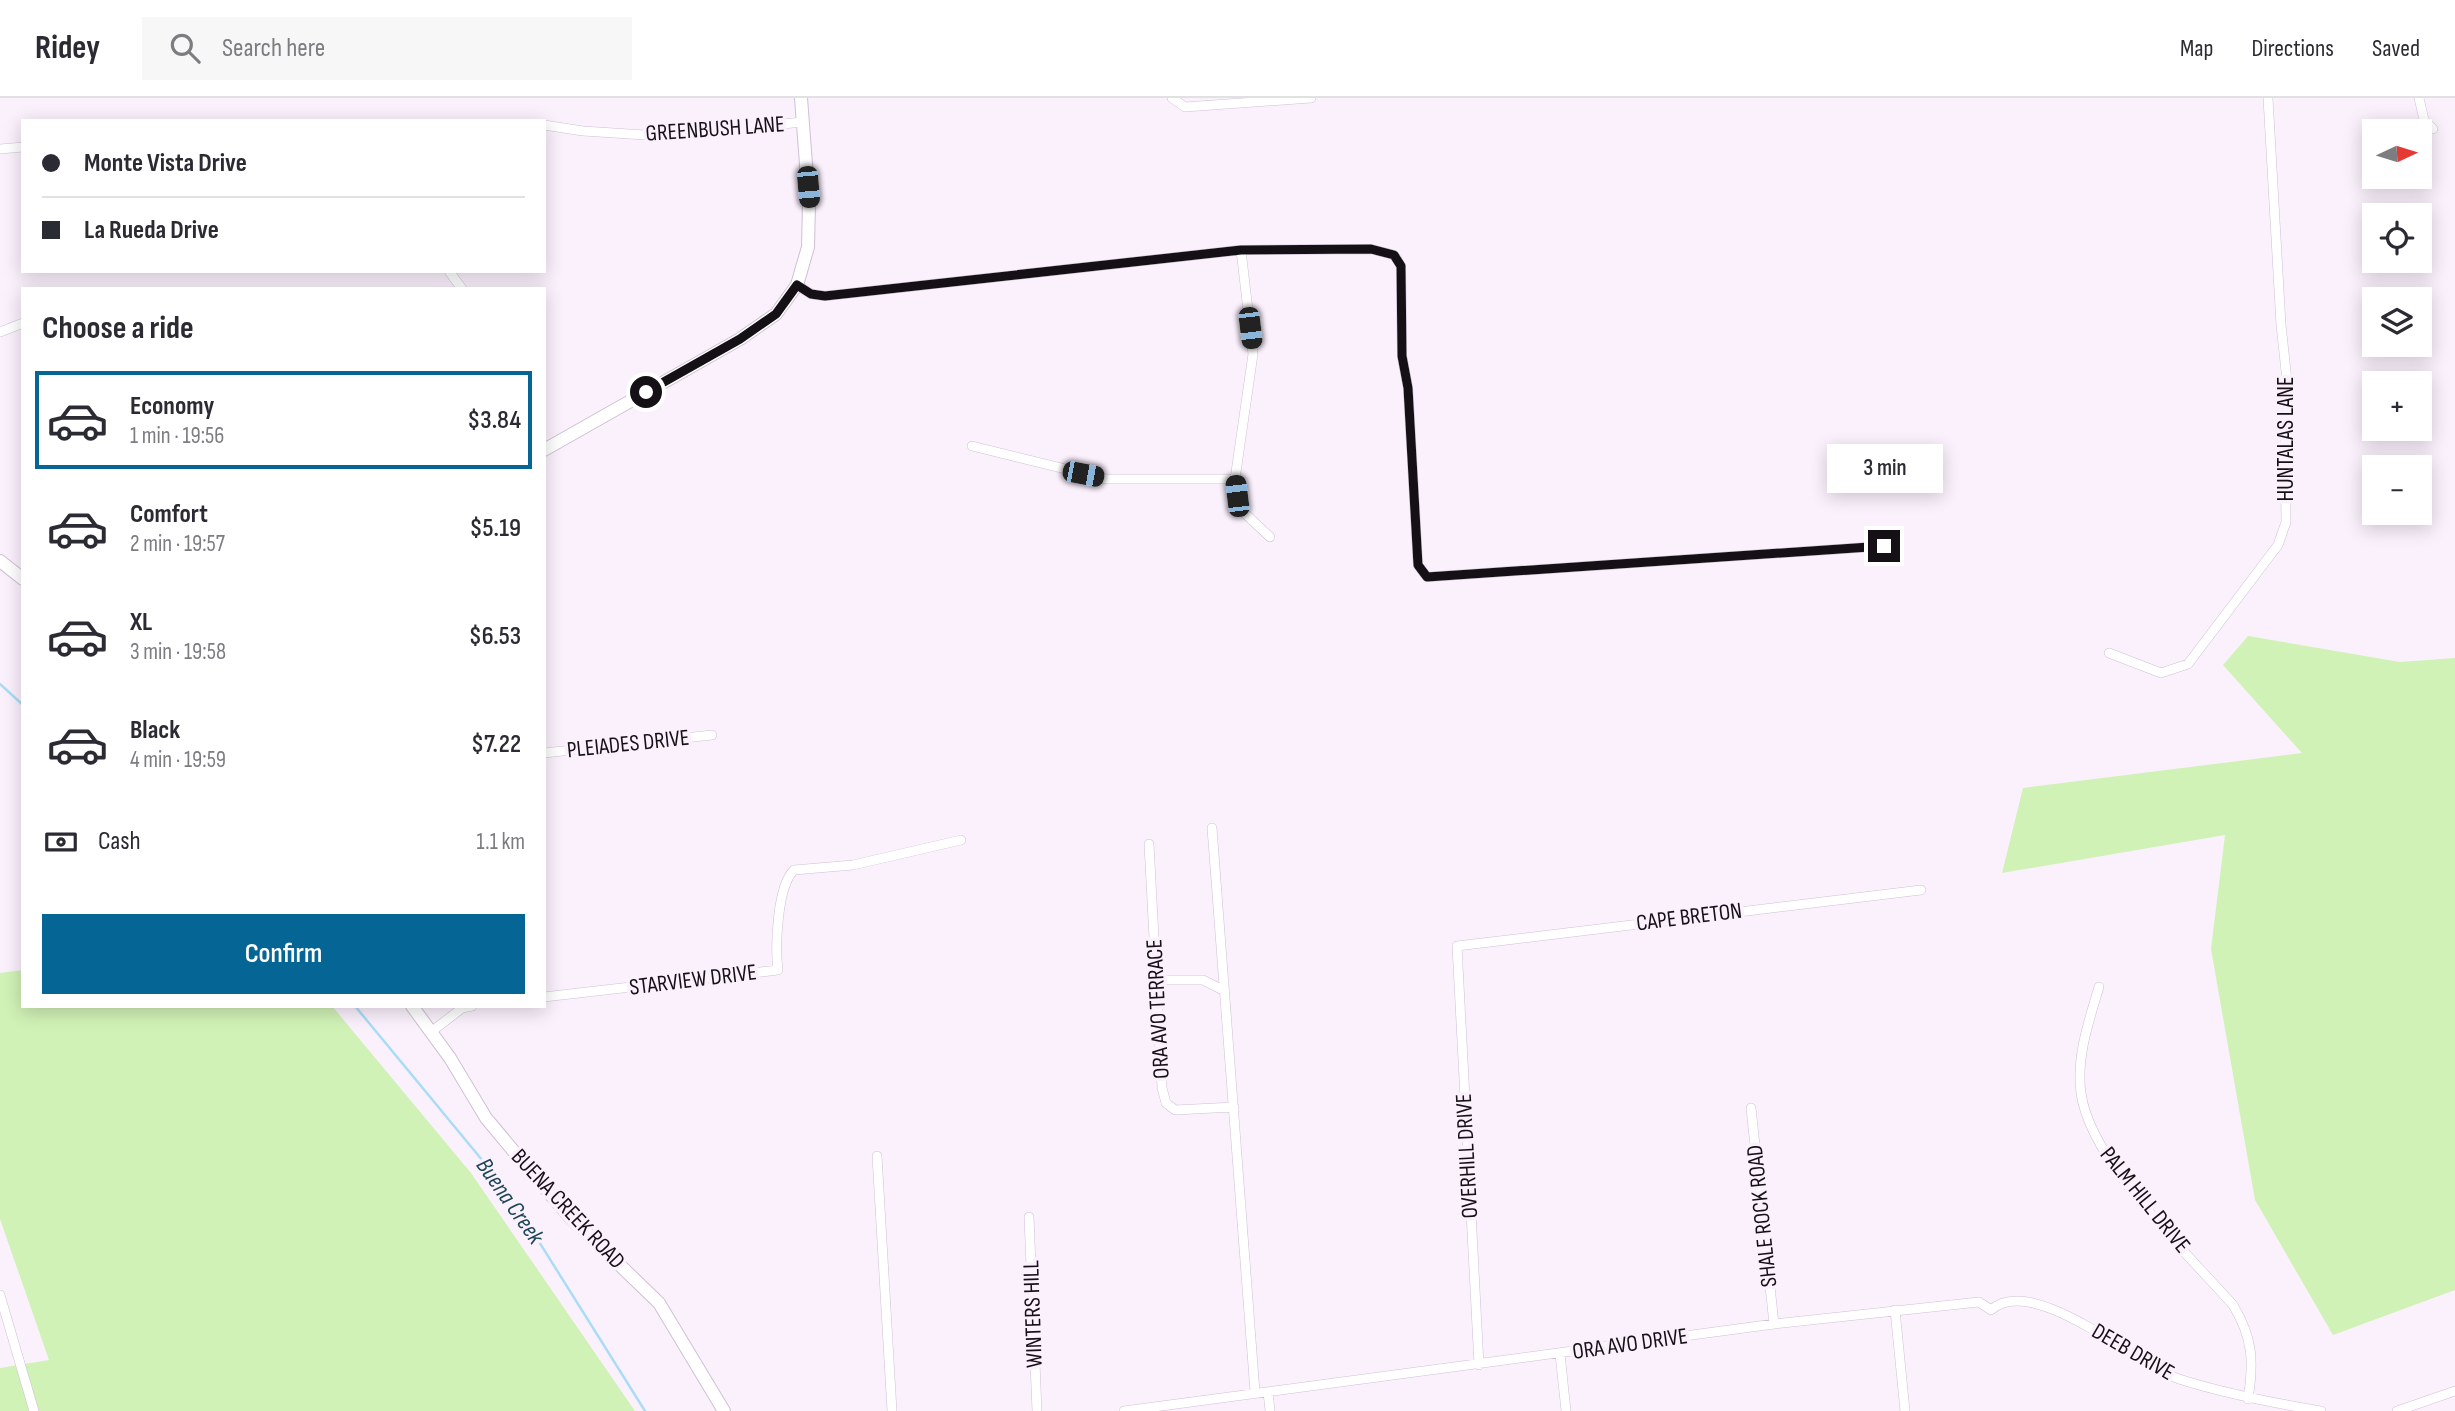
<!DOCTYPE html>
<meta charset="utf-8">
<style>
body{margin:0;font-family:"Sofia Sans Condensed",sans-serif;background:#f7f7f7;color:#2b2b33;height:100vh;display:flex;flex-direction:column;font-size:26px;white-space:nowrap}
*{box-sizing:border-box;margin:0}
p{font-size:23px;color:#7c7c81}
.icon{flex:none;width:38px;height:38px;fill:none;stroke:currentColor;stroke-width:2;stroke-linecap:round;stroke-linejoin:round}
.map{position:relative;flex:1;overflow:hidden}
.side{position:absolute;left:21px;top:189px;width:525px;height:721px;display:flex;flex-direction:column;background:#fff;border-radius:0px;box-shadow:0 4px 18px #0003}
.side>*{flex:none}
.top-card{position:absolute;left:21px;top:21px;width:525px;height:154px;border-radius:0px;box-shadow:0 4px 18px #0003;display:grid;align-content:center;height:154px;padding:0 21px;background:#fff}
.needle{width:46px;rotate:86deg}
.fabs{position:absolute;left:2362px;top:21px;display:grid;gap:14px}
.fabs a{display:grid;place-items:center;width:70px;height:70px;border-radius:0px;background:#fff;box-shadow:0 4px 18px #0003;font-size:35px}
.end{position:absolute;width:32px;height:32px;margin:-16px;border:9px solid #150f16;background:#fff;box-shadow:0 0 0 4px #fff}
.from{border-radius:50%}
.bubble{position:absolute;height:49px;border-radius:0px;background:#fff;box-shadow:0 4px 18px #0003;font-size:23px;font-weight:600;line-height:49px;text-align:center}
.car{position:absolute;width:21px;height:42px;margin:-21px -10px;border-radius:9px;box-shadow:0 0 5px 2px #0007;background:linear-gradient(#222 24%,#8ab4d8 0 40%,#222 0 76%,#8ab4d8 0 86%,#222 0)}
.top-card b{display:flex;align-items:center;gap:24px;height:66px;font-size:26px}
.top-card b+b{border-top:2px solid #e1e1e2}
.top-card i{width:18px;height:18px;background:#2b2b33}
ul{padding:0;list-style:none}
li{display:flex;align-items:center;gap:21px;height:98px;margin:0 14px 10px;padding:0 7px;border:4px solid transparent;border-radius:0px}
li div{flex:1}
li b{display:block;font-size:26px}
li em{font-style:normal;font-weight:600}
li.current{border-color:#056594}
li>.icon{width:63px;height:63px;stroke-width:1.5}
h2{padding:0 21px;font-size:32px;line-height:84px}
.pay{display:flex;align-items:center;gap:18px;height:77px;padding:0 21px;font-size:26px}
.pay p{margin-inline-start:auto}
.action{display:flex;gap:14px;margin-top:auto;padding:14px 21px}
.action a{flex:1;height:80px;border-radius:0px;background:#056594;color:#fff;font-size:28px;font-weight:600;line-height:80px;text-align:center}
header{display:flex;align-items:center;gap:42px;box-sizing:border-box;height:98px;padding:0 35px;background:#fff;border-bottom:2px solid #e1e1e2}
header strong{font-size:33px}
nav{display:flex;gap:38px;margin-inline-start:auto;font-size:24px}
.search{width:490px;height:63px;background:#f7f7f7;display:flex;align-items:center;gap:18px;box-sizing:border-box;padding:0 24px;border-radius:0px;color:#7c7c81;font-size:26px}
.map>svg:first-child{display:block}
.green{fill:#d0f2b6}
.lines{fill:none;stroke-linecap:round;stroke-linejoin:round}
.stream{stroke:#aaddf5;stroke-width:2.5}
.minor-casing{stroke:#cfc0d4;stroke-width:10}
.secondary-casing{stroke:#cfc0d4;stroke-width:14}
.minor{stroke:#fff;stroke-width:9}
.secondary{stroke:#fff;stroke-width:12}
.route{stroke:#150f16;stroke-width:9}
.labels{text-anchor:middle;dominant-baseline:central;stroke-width:7;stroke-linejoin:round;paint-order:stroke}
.street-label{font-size:23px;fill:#150f16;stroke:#fbf1fd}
.water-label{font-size:24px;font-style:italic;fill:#1d4657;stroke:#fbf1fd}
</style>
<header>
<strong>Ridey</strong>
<div class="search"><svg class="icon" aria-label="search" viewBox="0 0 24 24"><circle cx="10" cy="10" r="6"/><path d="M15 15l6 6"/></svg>Search here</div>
<nav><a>Map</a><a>Directions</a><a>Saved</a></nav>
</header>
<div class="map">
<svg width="2455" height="1313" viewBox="0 0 2455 1313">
<rect width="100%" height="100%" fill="#fbf1fd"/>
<path class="green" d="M2248 538 2400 564 2455 560V1192L2333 1237 2255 1102 2211 851 2225 737 2002 775 2023 690 2302 655 2223 567Z
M23 872V908H332L471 1075 635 1313H0V1270L49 1262 0 1121V875Z"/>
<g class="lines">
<path class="stream" d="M0 586 23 607
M355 908 506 1091 645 1313"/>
<g class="minor-casing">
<path id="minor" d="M1172 0 1185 9 1311 0
M2419 0 2424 22 2433 31
M544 27 583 33 660 38 803 24
M0 51 23 49
M449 173 462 191
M797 187 811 196 825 198 1241 152 1371 151 1394 157 1401 168 1402 258 1408 290 1418 467 1427 479 1884 448
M0 234 23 225
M972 348 1106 381H1235L1253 256 1241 152
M1235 380 1237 408 1270 439
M2109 555 2161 575 2188 566 2278 447 2286 424 2285 334 2289 301 2281 227 2268 0
M544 655 712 637
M1212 730 1255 1294
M1149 746 1162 990 1166 1005 1175 1012 1234 1009
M1157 882H1203L1225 893
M2099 889C2089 923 2076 959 2081 995 2090 1063 2186 1154 2233 1207 2253 1240 2254 1264 2248 1301
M544 899 778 872C775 849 777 788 794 772L853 767 961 742
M431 934 462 910 472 908
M1751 1010 1774 1226
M877 1058 892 1313
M1029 1119 1037 1313
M0 1197 34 1313
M1895 1212 1905 1313
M1560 1256 1566 1313
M1479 1267 1457 848 1921 792
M1268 1294 1270 1313
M1124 1313 1774 1226 1979 1204 1991 1212C2033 1174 2137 1267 2179 1281 2226 1296 2273 1305 2321 1313
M2397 1313 2455 1293"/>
</g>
<g class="secondary-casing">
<path id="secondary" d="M544 352 740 241 776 216 797 187 808 149 809 106 801 0
M0 463 23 481
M412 908 450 960 486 1020 531 1074 569 1118 659 1205 724 1313"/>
</g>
<use href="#minor" class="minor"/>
<use href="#secondary" class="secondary"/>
</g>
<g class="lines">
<path class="route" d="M646 294 740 241 776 216 797 187 811 196 825 198 1241 152 1371 151 1394 157 1401 168 1402 258 1408 290 1418 467 1427 479 1884 448"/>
</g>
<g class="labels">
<g class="street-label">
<text transform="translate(715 31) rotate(-4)">GREENBUSH LANE</text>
<text transform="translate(2286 341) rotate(-90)">HUNTALAS LANE</text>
<text transform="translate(628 646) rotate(-6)">PLEIADES DRIVE</text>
<text transform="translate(1689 819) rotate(-7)">CAPE BRETON</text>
<text transform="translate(693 882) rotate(-7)">STARVIEW DRIVE</text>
<text transform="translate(1158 911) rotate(-93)">ORA AVO TERRACE</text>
<text transform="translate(1467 1058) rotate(-93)">OVERHILL DRIVE</text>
<text transform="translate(2145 1102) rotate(51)">PALM HILL DRIVE</text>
<text transform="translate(568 1111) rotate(47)">BUENA CREEK ROAD</text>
<text transform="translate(1762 1118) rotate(-96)">SHALE ROCK ROAD</text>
<text transform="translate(1033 1216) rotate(-92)">WINTERS HILL</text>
<text transform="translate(1630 1246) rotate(-8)">ORA AVO DRIVE</text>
<text transform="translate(2133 1254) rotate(30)">DEEB DRIVE</text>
</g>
<g class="water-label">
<text transform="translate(510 1103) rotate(55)">Buena Creek</text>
</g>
</g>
</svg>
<div class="fabs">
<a><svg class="needle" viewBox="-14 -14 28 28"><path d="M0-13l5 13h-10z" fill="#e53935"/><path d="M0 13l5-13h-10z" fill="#7c7c81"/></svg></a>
<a><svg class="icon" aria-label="locate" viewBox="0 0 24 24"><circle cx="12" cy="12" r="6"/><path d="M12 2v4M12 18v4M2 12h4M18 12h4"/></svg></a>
<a><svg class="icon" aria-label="layers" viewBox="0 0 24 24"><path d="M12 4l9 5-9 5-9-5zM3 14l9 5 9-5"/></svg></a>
<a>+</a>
<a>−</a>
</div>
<i class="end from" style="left:646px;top:294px"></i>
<i class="end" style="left:1884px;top:448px"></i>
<div class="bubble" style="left:1827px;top:346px;width:116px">3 min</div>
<i class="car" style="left:808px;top:89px;rotate:175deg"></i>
<i class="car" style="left:1250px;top:230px;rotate:173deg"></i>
<i class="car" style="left:1083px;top:376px;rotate:101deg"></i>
<i class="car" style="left:1237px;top:398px;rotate:353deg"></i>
<div class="top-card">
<b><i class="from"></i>Monte Vista Drive</b>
<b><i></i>La Rueda Drive</b>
</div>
<section class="side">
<h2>Choose a ride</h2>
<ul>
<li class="current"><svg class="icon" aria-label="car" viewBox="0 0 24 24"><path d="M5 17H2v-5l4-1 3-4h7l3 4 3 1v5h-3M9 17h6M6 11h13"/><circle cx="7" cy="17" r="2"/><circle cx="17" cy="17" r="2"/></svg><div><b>Economy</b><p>1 min · 19:56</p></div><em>$3.84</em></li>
<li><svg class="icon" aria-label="car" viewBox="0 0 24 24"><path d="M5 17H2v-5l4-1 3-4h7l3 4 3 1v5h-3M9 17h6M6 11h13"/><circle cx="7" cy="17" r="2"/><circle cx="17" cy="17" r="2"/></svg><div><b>Comfort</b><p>2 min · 19:57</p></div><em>$5.19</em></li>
<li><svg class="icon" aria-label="car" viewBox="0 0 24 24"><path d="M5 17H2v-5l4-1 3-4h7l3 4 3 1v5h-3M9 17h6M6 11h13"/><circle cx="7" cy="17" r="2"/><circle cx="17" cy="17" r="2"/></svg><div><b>XL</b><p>3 min · 19:58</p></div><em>$6.53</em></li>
<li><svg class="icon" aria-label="car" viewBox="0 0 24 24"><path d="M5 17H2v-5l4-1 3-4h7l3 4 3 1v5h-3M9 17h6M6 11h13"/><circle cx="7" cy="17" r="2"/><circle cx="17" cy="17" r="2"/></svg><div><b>Black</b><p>4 min · 19:59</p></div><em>$7.22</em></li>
</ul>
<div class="pay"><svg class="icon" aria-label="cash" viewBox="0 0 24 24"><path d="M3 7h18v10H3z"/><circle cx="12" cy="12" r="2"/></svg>Cash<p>1.1 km</p></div>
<div class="action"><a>Confirm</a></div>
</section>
</div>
